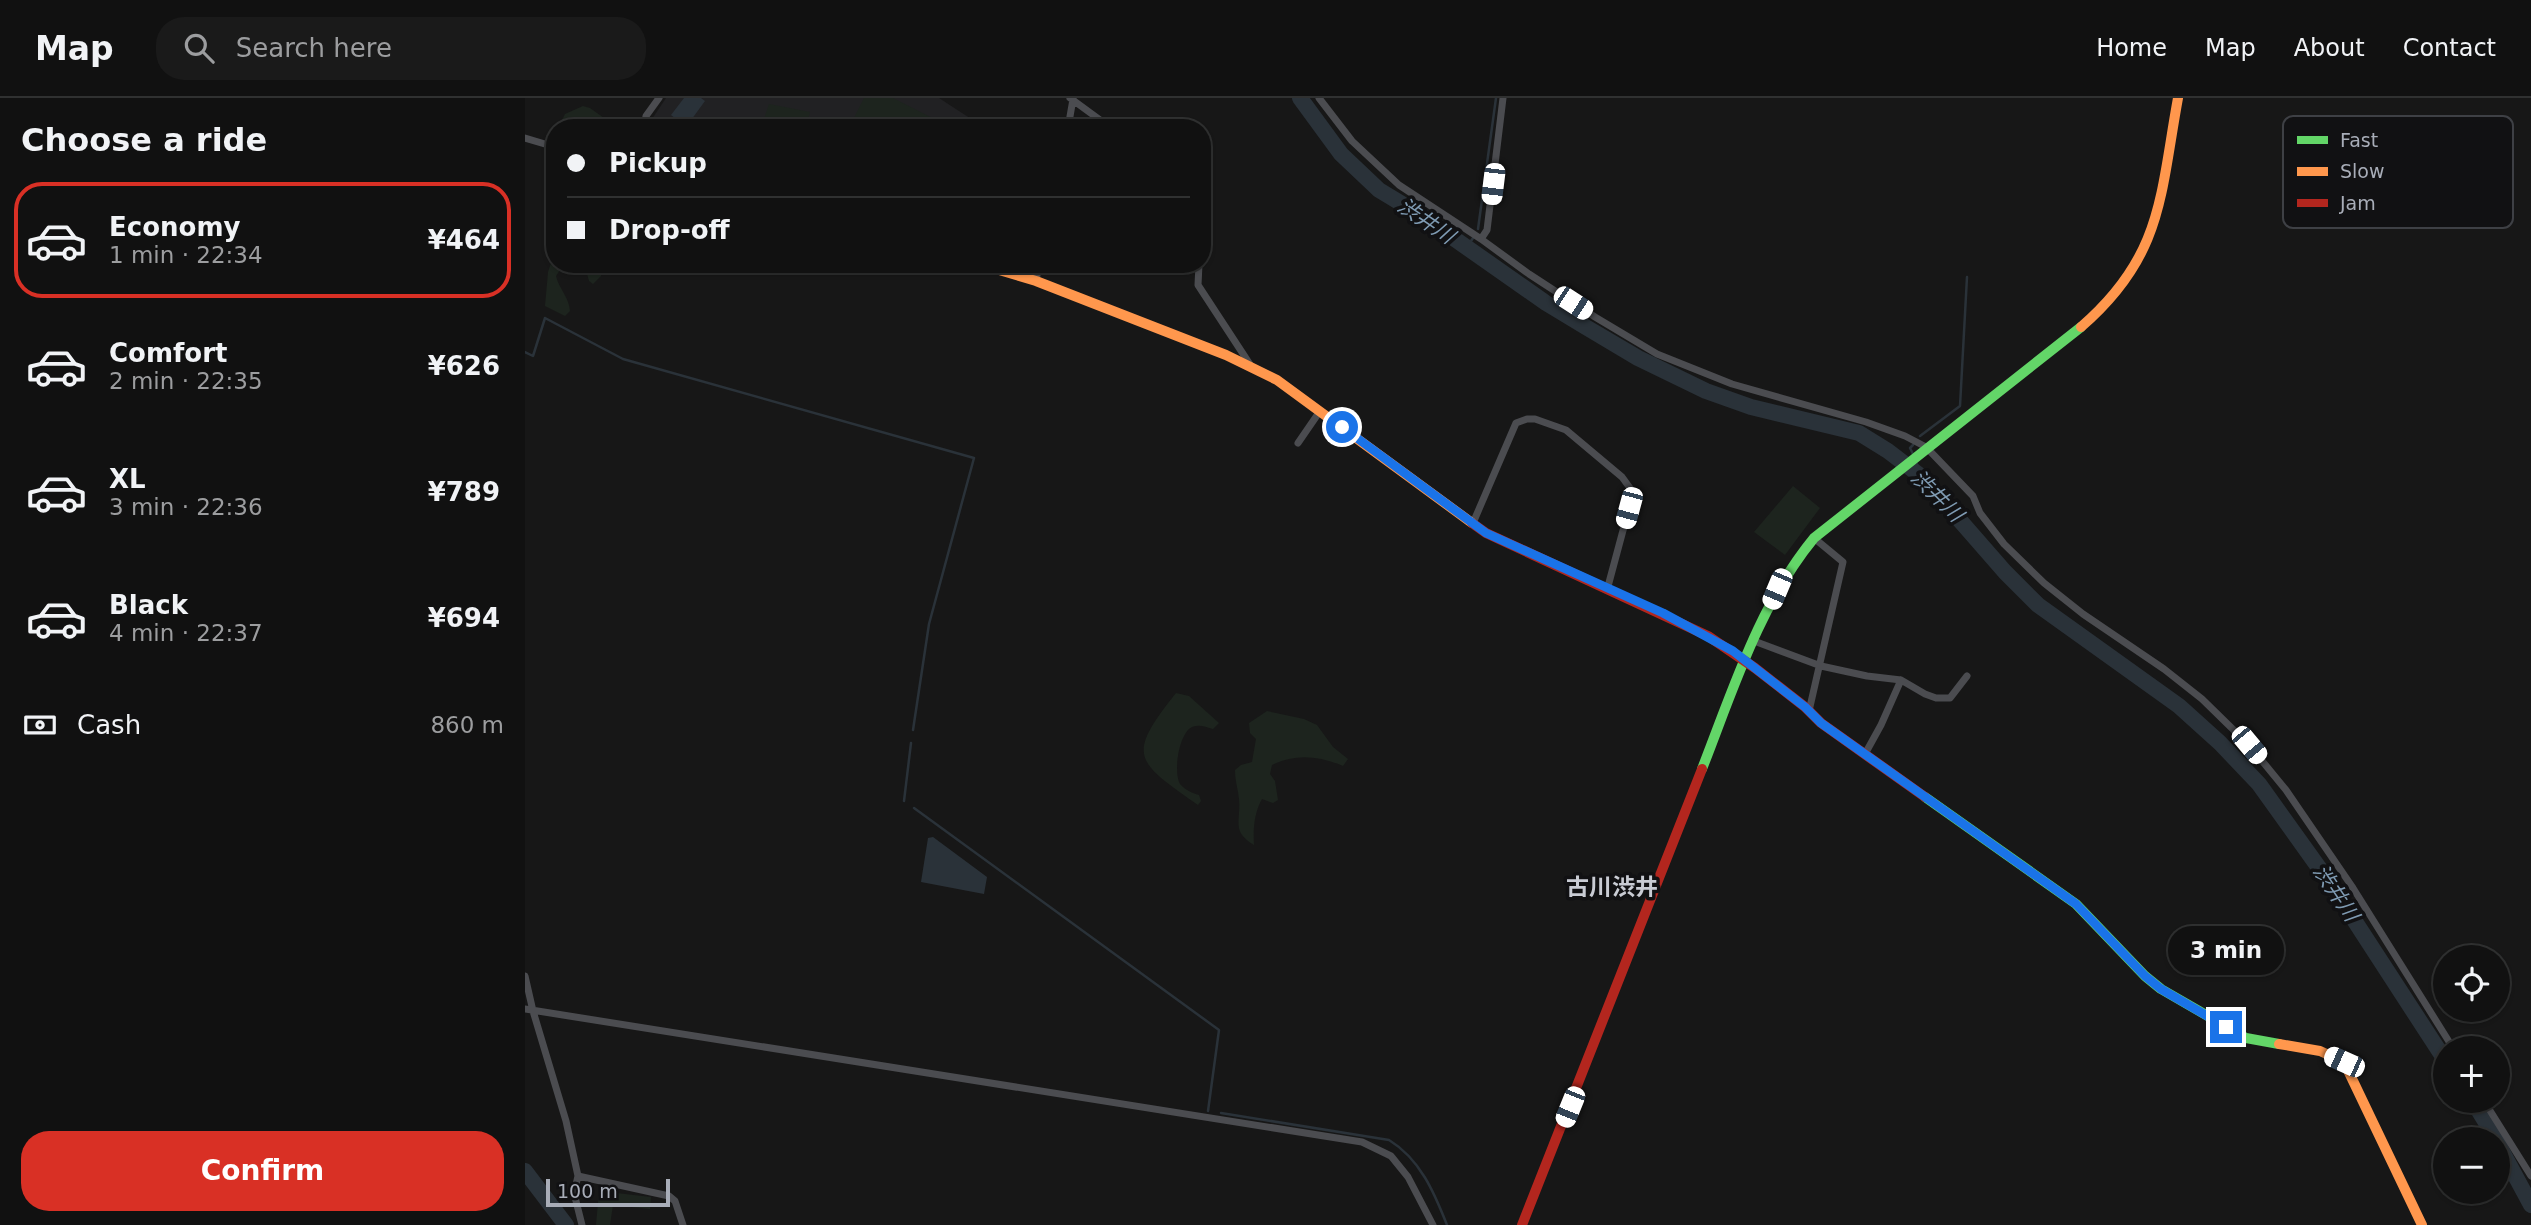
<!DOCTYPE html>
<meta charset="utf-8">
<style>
body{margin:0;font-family:"DejaVu Sans","Noto Sans JP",sans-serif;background:#1a1a1a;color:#f1f3f6;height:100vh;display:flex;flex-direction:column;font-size:26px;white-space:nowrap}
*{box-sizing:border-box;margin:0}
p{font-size:23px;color:#9c9d9f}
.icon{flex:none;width:38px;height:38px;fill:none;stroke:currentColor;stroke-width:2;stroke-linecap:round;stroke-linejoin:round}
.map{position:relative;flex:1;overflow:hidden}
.details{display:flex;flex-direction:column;background:#111;width:525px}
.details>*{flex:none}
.hud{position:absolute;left:21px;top:21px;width:665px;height:154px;border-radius:28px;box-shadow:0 2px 5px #0004,0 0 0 2px #303131;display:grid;align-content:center;height:154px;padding:0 21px;background:#111}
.tools{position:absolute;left:1908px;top:847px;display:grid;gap:14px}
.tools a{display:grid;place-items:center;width:77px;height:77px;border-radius:50%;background:#111;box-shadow:0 2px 5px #0004,0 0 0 2px #303131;font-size:35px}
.scale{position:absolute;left:21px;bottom:18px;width:124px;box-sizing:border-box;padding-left:7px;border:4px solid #a8adb8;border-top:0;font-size:19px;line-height:24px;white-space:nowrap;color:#a8adb8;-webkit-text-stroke:5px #111113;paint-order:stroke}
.end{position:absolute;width:32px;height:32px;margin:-16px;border:9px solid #1a73e8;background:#fff;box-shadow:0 0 0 4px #fff}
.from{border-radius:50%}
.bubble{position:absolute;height:49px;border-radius:24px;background:#111;box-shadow:0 2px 5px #0004,0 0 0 2px #303131;font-size:23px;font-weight:800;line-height:49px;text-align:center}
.car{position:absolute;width:21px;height:42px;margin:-21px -10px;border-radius:9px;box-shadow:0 0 5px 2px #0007;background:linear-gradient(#fff 24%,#345 0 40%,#fff 0 76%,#345 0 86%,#fff 0)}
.hud b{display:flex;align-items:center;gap:24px;height:66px;font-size:26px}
.hud b+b{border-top:2px solid #303131}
.hud i{width:18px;height:18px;background:#f1f3f6}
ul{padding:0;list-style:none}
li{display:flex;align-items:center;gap:21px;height:116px;margin:0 14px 10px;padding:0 7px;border:4px solid transparent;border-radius:28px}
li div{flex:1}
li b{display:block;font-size:26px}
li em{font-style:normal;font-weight:800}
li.selected{border-color:#d93025}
li>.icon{width:63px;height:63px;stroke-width:1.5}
h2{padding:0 21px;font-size:32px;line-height:84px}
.pay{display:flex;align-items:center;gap:18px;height:77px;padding:0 21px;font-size:26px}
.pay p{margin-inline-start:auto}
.action{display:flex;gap:14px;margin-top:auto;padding:14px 21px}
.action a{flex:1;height:80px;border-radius:28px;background:#d93025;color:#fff;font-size:28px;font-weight:800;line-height:80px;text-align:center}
header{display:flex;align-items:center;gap:42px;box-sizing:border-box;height:98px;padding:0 35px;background:#111;border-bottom:2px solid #303131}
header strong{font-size:33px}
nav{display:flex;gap:38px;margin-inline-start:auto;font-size:24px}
.search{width:490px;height:63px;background:#1a1a1a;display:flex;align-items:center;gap:18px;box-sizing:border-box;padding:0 24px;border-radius:28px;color:#9c9d9f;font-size:26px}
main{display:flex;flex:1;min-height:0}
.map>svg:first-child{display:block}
.built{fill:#212123}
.green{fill:#1d241e}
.water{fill:#2a3239}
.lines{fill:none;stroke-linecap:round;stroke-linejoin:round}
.stream{stroke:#2a3239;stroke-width:2.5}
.river{stroke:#2a3239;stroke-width:16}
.street{stroke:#4b4c50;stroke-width:7}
.fast{stroke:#63d668;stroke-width:10}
.slow{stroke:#ff974d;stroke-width:10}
.jam{stroke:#b3261e;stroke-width:10}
.route{stroke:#1a73e8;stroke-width:9}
.labels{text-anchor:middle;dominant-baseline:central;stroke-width:7;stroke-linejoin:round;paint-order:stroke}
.water-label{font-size:21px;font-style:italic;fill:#7f9bb3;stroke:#111113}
.quarter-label{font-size:23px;font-weight:bold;fill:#c9ccd4;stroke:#111113}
.key{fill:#111113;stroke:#3e4045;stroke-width:2}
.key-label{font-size:19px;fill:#a8adb8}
</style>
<header>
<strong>Map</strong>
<div class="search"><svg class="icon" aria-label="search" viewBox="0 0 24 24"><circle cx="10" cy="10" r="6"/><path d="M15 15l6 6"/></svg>Search here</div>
<nav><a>Home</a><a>Map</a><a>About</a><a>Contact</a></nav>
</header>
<main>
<section class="details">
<h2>Choose a ride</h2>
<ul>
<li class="selected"><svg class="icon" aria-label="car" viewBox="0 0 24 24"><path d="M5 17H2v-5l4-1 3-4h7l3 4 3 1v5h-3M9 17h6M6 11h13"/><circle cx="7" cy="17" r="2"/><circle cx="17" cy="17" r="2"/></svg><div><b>Economy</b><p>1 min · 22:34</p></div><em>¥464</em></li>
<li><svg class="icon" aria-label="car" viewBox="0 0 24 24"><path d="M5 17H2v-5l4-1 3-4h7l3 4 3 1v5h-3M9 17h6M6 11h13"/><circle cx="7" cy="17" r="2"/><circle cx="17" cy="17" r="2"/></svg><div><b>Comfort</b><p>2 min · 22:35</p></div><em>¥626</em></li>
<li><svg class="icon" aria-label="car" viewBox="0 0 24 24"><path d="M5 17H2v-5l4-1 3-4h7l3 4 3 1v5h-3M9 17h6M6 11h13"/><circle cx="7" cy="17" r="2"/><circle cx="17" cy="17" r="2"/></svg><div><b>XL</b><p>3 min · 22:36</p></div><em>¥789</em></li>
<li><svg class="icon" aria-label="car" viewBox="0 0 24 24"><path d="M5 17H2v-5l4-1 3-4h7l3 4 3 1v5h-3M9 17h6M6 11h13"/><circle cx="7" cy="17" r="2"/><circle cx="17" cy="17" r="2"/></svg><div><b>Black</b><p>4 min · 22:37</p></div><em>¥694</em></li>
</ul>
<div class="pay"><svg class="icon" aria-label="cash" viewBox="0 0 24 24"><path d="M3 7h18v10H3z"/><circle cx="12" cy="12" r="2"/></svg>Cash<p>860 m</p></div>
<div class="action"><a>Confirm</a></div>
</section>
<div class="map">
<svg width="2006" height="1127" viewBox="0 0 2006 1127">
<rect width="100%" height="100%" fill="#171717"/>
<path class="built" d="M141 0H414L460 30H127V21Z"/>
<path class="green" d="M339 0H368L427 30H290L293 19 327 24Z
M244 6 285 14 281 30H236Z
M58 8 65 10 93 30H83L81 25 63 23 55 25 53 30H33L40 16Z
M30 153V166H77L76 178 68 186 64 183 61 172 54 170 35 172 31 178C34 191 44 199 45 213L40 218 20 208 23 174Z
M1268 388 1295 410 1260 457 1229 434Z
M651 595 664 598 694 625 688 631C681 629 674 626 667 629 654 635 648 674 655 686 660 692 667 695 674 697L676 703 673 707C611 663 600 659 651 595Z
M742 613 779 621 792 627 808 649 823 661 818 668C795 658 770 655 747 667L745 676 750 683 753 702 748 705 737 701C729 715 728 732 729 747 706 733 716 724 714 701 713 691 710 683 710 672L716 667 727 664 731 641 725 635 724 625Z
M74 1093 126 1099 125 1111 88 1107 85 1127H71Z"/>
<path class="water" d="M159 0H176L180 3 161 29 146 17Z
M408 739 462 779 459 796 396 784 403 740Z"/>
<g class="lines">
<path class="stream" d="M953 131 971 0
M942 149 948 140
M0 254 8 258 20 220 98 261 449 360 404 526 388 632
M1395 338 1435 308 1442 179
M1388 356 1385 350 1388 347
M1390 362 1397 379
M379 703 386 645
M389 710 694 932 683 1013
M696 1015 864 1042C895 1061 909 1094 922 1127"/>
<path class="river" d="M775 0 816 56 854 92 897 118 1021 205 1059 228 1113 260 1181 293 1226 309 1334 335 1363 353 1397 379 1480 474 1513 507 1654 608 1695 645 1734 686 1807 788 1920 962
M1948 1003 1971 1041
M1972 1044 2006 1107
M0 1073 41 1127"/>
<path class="street" d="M545 0 586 30
M794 0 827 43 874 87 956 141
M978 0 962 132 956 141 1004 176 1070 219 1132 256 1207 286 1341 324 1380 338 1401 349 1448 398 1455 415 1479 446 1519 485 1558 516 1639 571 1677 601 1724 647 1761 692 1828 790 1928 950
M119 30 121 18 134 0
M543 30 548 1
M0 40 30 49
M677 102C685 117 681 135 677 151
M674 166 673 187 726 268
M511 183 514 166
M773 345 795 313
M948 425 991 325 1002 321H1010L1041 332 1097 379 1105 390 1104 410 1082 492
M1229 543 1296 568 1342 578 1376 582 1400 596 1411 600H1425L1442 578
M1284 613 1318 464 1289 440
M1340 656 1356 627 1376 582
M0 878 8 913 41 1023 53 1078 49 1095 57 1127
M0 911 837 1044 866 1058 883 1079 908 1127
M1959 1003 2006 1078
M53 1078 144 1098 150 1103 158 1127"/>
<path class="fast" d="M1177 671C1208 592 1234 507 1289 440L1556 229
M1400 699 1551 806 1620 878 1636 891 1721 940 1754 946"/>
<path class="slow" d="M454 166 511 183 701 257 752 282 947 425
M1556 229C1638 158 1635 98 1653 0
M1754 946 1795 953 1819 964 1897 1127"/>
<path class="jam" d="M947 425 961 435 1183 538 1230 570 1280 609 1296 625 1400 699
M997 1127 1177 671"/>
</g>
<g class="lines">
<path class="route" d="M817 329 961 435 1138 515 1208 553 1280 609 1296 625 1551 806 1620 878 1636 891 1701 929"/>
</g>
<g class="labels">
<g class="water-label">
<text transform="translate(901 123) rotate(34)">渋井川</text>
<text transform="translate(1412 398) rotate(45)">渋井川</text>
<text transform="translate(1811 795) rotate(56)">渋井川</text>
</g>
<g class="quarter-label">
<text x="1087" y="789">古川渋井</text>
</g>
</g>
<rect x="1758" y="18" width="230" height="112" rx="10" class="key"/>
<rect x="1772" y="38" width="31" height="8" fill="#63d668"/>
<rect x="1772" y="69" width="31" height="9" fill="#ff974d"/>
<rect x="1772" y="101" width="31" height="8" fill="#b3261e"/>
<g class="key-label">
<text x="1815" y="49">Fast</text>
<text x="1815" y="80">Slow</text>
<text x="1815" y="112">Jam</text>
</g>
</svg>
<div class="tools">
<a><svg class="icon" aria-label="locate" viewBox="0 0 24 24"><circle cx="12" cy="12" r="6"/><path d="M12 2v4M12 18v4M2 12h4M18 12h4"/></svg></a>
<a>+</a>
<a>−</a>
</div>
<div class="scale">100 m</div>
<i class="end from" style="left:817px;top:329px"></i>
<i class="end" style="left:1701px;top:929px"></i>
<div class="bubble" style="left:1643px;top:828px;width:116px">3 min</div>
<i class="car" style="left:968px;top:86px;rotate:187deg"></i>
<i class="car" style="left:1048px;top:205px;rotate:123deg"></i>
<i class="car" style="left:1104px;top:410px;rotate:195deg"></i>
<i class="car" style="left:1252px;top:491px;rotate:203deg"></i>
<i class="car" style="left:1724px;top:647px;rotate:140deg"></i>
<i class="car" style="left:1819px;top:964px;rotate:294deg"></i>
<i class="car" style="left:1045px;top:1009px;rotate:202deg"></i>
<div class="hud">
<b><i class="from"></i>Pickup</b>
<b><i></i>Drop-off</b>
</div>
</div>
</main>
